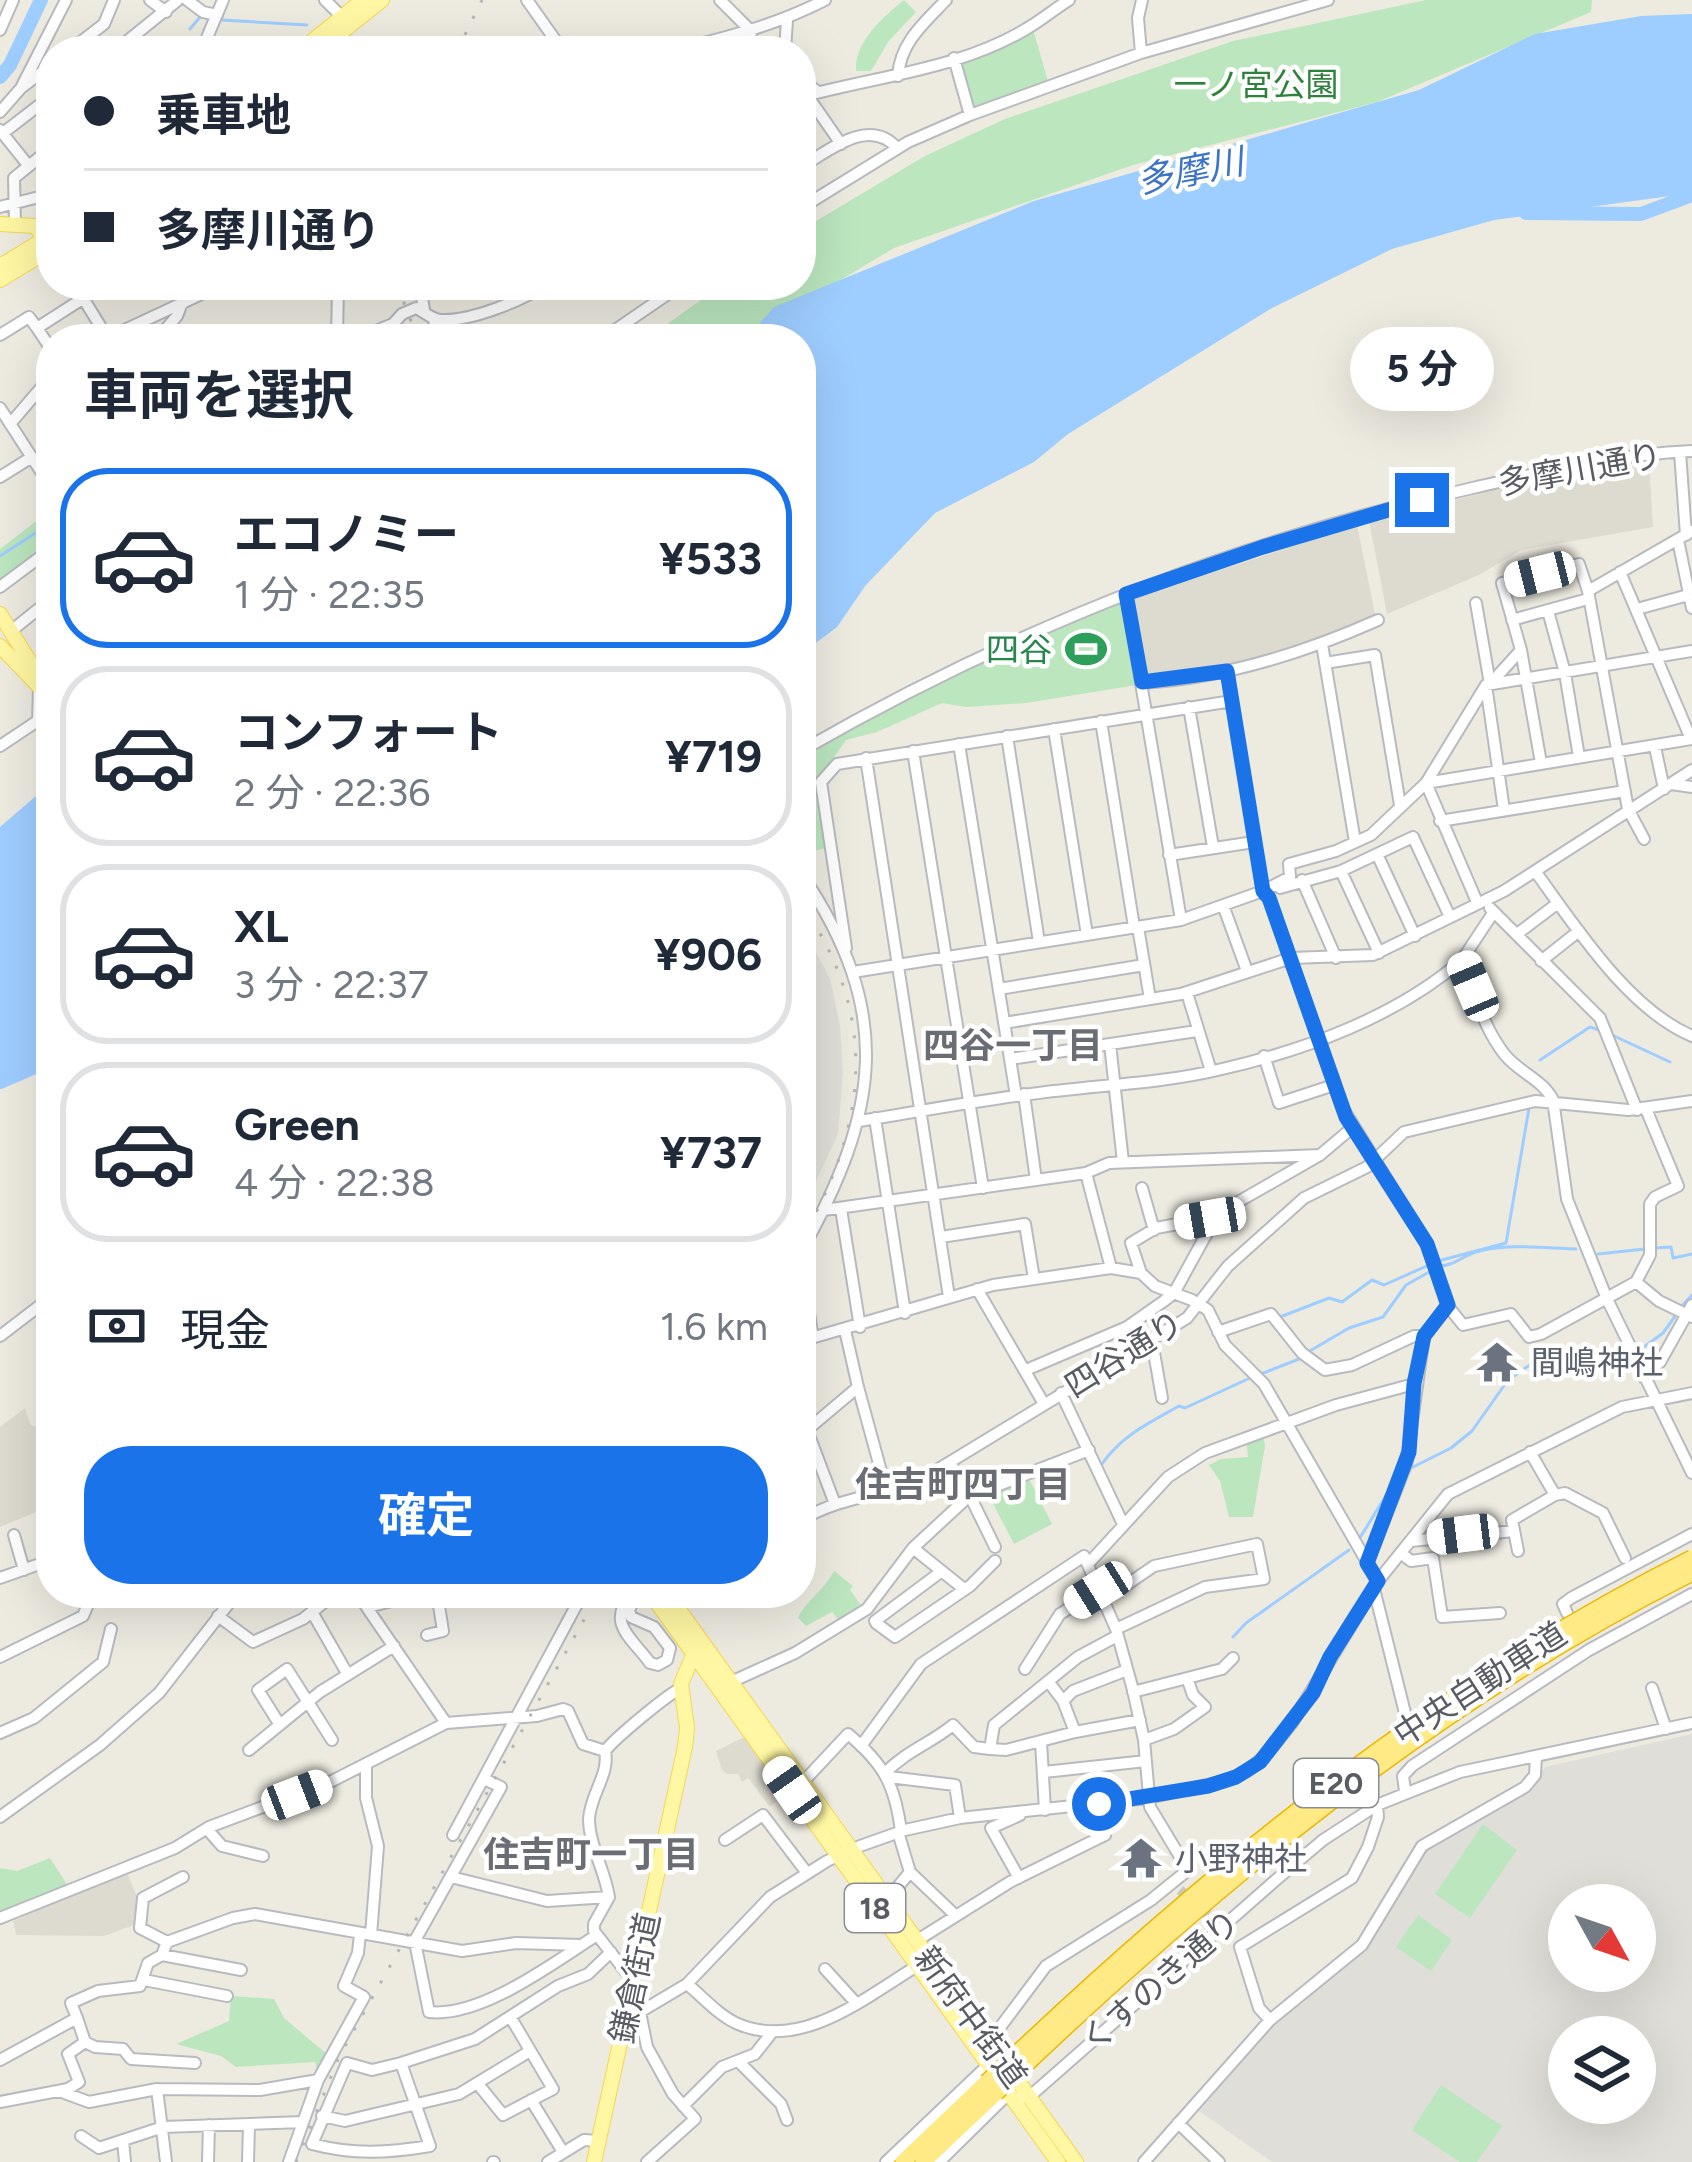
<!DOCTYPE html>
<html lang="ja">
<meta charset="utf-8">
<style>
body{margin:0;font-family:Figtree,"Noto Sans JP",sans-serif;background:#f6f6f7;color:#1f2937;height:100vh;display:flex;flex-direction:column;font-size:45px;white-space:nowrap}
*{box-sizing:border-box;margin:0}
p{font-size:39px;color:#747a83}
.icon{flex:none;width:66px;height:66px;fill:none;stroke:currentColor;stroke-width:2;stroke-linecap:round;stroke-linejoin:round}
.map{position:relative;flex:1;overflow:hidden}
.details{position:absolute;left:36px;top:324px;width:780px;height:1284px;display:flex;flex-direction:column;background:#fff;border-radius:48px;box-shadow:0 12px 48px #0002}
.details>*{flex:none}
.hud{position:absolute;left:36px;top:36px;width:780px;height:264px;border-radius:48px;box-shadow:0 12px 48px #0002;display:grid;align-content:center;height:264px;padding:0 48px;background:#fff}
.needle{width:78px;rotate:130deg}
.fabs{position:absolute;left:1548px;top:1884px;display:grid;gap:24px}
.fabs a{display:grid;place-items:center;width:108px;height:108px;border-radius:50%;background:#fff;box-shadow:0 12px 48px #0002;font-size:60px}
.end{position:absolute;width:54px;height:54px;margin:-27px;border:15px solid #1a73e8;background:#fff;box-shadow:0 0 0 6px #fff}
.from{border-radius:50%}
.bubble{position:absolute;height:84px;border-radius:42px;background:#fff;box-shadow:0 12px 48px #0002;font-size:39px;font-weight:700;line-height:84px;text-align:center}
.car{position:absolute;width:36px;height:72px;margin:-36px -18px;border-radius:15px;box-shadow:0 0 9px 3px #0007;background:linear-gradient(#fff 24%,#345 0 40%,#fff 0 76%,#345 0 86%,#fff 0)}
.hud b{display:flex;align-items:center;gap:42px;height:114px;font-size:45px}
.hud b+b{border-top:3px solid #e0e1e3}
.hud i{width:30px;height:30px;background:#1f2937}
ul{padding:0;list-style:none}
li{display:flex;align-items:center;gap:36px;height:180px;margin:0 24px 18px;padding:0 24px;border:6px solid #e0e1e3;border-radius:48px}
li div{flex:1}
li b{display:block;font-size:45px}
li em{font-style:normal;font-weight:700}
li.selected{border-color:#1a73e8}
li>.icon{width:108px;height:108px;stroke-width:1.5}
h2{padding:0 48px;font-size:54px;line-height:144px}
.pay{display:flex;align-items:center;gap:30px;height:132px;padding:0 48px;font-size:45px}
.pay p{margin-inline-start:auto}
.button{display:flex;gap:24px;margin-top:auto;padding:24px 48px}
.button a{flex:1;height:138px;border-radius:48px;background:#1a73e8;color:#fff;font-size:48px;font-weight:700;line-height:138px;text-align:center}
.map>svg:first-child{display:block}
.industrial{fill:#e0ded8;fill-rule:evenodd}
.education{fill:#dddacf}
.green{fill:#bbe6be}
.water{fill:#9ecdff}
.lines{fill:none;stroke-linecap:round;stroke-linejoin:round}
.stream{stroke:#9ecdff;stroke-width:3}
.river{stroke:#9ecdff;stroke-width:14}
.minor-tunnel{stroke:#c8c7c0;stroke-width:10;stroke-dasharray:10 5;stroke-linecap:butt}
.minor-casing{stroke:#b8bac0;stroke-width:14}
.major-casing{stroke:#f7d54f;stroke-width:16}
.highway-casing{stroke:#edb600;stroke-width:18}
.minor{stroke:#fff;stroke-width:10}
.major{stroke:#fff7a3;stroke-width:14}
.highway{stroke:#ffea85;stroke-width:15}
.rail{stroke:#b4b5b5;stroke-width:3;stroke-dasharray:3 15;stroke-linecap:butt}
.highway-bridge-casing{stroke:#edb600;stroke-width:18;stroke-linecap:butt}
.highway-bridge{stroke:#ffea85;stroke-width:15}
.route{stroke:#1a73e8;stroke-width:15}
.labels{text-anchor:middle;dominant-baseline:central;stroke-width:9;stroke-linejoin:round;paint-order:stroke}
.shield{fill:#fff;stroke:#8b8d91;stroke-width:3}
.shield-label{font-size:30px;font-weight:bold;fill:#595c62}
.park-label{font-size:33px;fill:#2f823b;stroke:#fff}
.street-label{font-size:33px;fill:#595c62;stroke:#fff}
.leisure-label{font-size:33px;fill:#27864d;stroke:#fff;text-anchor:end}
.worship-label{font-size:33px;fill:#5b616d;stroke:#fff;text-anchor:start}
.water-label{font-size:36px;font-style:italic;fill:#3c75c7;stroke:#fff}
.neighbourhood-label{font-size:36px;font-weight:bold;fill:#6a6e74;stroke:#fff}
</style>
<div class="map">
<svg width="1692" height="2162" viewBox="0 0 1692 2162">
<rect width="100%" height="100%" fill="#edebe0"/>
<path class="industrial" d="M801 923 830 979 840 1025 843 1073 838 1134 801 1213Z
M1692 1734V2162H1272L1199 2111 1273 2023 1364 1950 1427 1848 1530 1790 1545 1767ZM1569 1905H1635V1971H1569ZM1569 2037H1635V2103H1569Z"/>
<path class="education" d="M1649 463 1653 527 1521 550 1479 575 1387 614 1369 521 1500 489Z
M1357 525 1376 619 1321 640 1225 668 1151 679 1147 676 1134 603 1136 598Z
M25 1408 30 1424 45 1433 51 1430V1506L0 1527V1427Z
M744 1737 785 1794 770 1807 748 1778 742 1782 738 1774H727L722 1770 716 1751Z
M126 1871 138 1899 134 1925 104 1936 16 1935 13 1921Z"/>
<path class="green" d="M904 0 916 12 888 42 871 71H856C854 42 883 17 904 0Z
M1426 0H1592L1591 12 1377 102 1133 165 894 248 742 339H646L722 285H801V230L925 156 1005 119 1233 41Z
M1033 29 1049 85 973 111 954 59Z
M47 485 51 491V544L0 581V549L39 519Z
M1123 602 1137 685 1026 703 966 707 942 703 877 732 846 740 818 780 826 848 801 854V760C902 695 1012 646 1123 602Z
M1263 1434 1265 1446 1253 1517H1229L1220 1481 1209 1465 1221 1459 1248 1457 1246 1439Z
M1027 1475 1052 1524 1014 1544 987 1492Z
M834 1571 853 1586 850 1590 863 1608 839 1621 832 1612 806 1626 798 1618C804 1603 824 1590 834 1571Z
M1483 1824 1517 1850 1470 1918 1435 1894Z
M50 1858 68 1886 0 1913V1868L17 1871Z
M1418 1915 1452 1940 1431 1971 1396 1947Z
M231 1996 274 1999 284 2018 329 2056 318 2074 315 2062 236 2067 221 2056 176 2044 229 2021Z
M1441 2085 1502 2126 1477 2162H1460L1412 2130Z"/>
<path class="water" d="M1692 14V193L1494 220 1392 249 1272 308 1068 434 1034 462 935 513 866 585 837 627 801 654V339H746L774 307 1034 201 1419 90 1535 34 1641 16Z
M51 783V1054L0 1080V827Z"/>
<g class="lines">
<path class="stream" d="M222 20 307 25
M190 29 200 17
M0 556 37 532 49 487
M1612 1035 1670 1062
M1540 1060 1590 1027 1599 1030
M1655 1248 1671 1247 1673 1258 1692 1254
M1598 1254 1645 1249
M1438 1261 1506 1243 1529 1108
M1439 1266C1454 1266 1462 1256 1476 1252 1507 1243 1544 1248 1576 1249
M1681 1307 1692 1295
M1280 1317 1329 1298 1342 1302 1372 1280 1384 1285 1429 1265
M1640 1350 1663 1333 1676 1315
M1308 1352 1349 1328 1383 1317 1406 1285 1431 1271
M1261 1374 1299 1359
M1102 1464C1122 1435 1149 1423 1179 1406L1185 1408 1250 1378
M1409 1469 1451 1448 1472 1431 1508 1380 1540 1358 1563 1366 1587 1354 1593 1364H1617L1625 1360
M1358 1541 1393 1484
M1233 1637 1246 1623 1349 1550"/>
<path class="river" d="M0 77 10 65 41 0
M1526 213 1641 214 1692 195
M0 1082 51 1060"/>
<path class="minor-tunnel" d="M1180 1890 1208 1915"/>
<g class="minor-casing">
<path id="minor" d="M150 0 166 12
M187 0 203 12 217 15
M325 0 342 17
M527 0 563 51
M720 0 752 32
M0 30 13 0
M340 34 346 41 345 51
M69 51 104 24 114 0
M115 51 178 0
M210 51 206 40 223 0
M671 51C725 38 774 26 825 0
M785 51 787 20
M1141 53 1138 18 1142 0
M954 58 970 115
M898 76C900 43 924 23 946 0
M801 79 818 92
M21 88 66 0
M807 95 841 144
M801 97C877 76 963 69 1031 26 1044 18 1056 8 1069 0
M0 112 21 88 51 65
M801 128 811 102
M0 130 28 165
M3 133 51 96
M801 167C829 151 869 116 897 148
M0 207 39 197 51 189
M801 208 908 142 970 115 1141 53 1328 0
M15 224 14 178 51 148
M75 285 107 337
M420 285 424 310
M434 319 437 339
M37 328 51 349
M0 335 29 317 37 328 104 285
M105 339 221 285
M157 339 177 316 182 303
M337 339 338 285
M356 339 393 324 402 314 416 308C425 312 432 320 442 320 471 321 521 301 545 285
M602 339 681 285
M0 408 51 487
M10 424 51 376
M1680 452 1686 535
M0 477 32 457
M1678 540 1692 608
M1620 572 1691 739
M0 587 51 549
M1126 594 1181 920
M1476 603 1490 684
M1637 609 1692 594
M1548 611 1565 673 1579 757
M1512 620 1588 599
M11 631 51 599
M1322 644 1355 842
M1521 650 1541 763
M1325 663 1375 655 1400 805
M1227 671 1263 891 1269 898 1342 1107 1427 1244 1447 1305 1424 1336 1406 1465 1367 1563
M1142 683C1224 678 1304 653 1378 620
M1490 684 1521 650 1502 583 1579 564 1588 591
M1486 685 1504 810
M1189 707 1213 847
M1101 721 1134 927
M38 723 39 685
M1054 729 1087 935
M1007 736 1039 942
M959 744 1016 1096
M0 746 51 712
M1655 747 1664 789
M801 751C1011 630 1240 540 1477 487 1547 471 1620 454 1692 451
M913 751 983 1188
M866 758 949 1297
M1671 784 1692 787
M1440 821 1625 791
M1644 839 1628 809 1588 591 1692 531
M1377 854 1415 936
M1169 855 1254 842
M1341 871 1379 953
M1535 871C1575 926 1628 1009 1692 1036
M801 873C895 1013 880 1110 801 1252
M1302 880 1336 958
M1280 888 1341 871 1413 837 1450 917
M1477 902 1426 783 1486 685 1692 651
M1223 905 1247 971
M1490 908 1600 1018 1637 1110
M1493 913 1462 960C1476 994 1482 1026 1505 1055 1520 1073 1543 1080 1553 1100L1567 1199 1607 1299 1692 1473
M1138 927 1150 999
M1517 934 1558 903
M846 948 821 782 837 764 1232 701
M1541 961 1579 931
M853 972 1181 920 1263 891 1290 877 1289 864 1336 851 1371 835 1426 783 1692 739
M999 989 1144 965
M1187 993 1211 1071
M1004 1023 1181 994 1291 958 1373 955 1504 891 1692 770
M1110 1044 1123 1162
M1264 1056 1279 1103 1334 1085
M1010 1059 1197 1031
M875 1118 905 1313
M859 1121C916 1112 974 1101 1031 1094 1094 1085 1161 1084 1222 1069 1306 1050 1397 1016 1462 960
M1086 1173 1111 1268
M1036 1180 1086 1173 1109 1163 1320 1155
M1142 1188 1154 1230
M841 1209 860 1327
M824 1210 1036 1180 1024 1094
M941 1237 1025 1224 1034 1279
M801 1263 813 1338
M1141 1273 1131 1243 1156 1228 1210 1218 1320 1155 1352 1128
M1636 1282 1650 1255V1204L1655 1197 1678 1186 1646 1109
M977 1289 1044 1404
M1447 1305 1463 1325 1511 1314 1529 1337 1541 1334 1636 1282 1659 1301 1692 1317
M1218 1332 1271 1314 1302 1353 1325 1370 1352 1365 1414 1336H1424
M0 1336 51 1297
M801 1341 993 1285 1111 1268 1141 1273 1155 1286 1192 1300 1208 1310 1225 1345 1264 1384 1378 1581
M1152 1341 1162 1398
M1026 1370 1127 1327 1164 1301 1174 1293 1212 1224 1210 1218
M1643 1377 1660 1362 1692 1305
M858 1387 887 1493
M1061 1393 1123 1524
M1530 1452 1555 1495 1565 1493 1603 1513 1625 1558
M950 1462 968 1497
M970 1496 995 1547
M835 1504 807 1430 858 1387 845 1330
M801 1521C831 1499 885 1495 922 1479L1187 1318 1228 1266 1304 1198 1367 1167 1404 1132 1535 1101 1628 1110 1692 1101
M14 1535 24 1570
M1411 1541 1514 1531
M913 1548 964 1589
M1518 1551 1512 1520 1555 1495
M1402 1554 1411 1561 1433 1558 1442 1617 1500 1613
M1088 1564 1168 1477 1205 1453 1336 1405 1414 1384
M0 1578 51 1560
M1374 1589 1406 1717
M207 1593 225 1606
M357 1593 446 1723
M633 1593C605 1622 631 1637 650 1663L658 1665 667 1660 670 1648 654 1627 631 1617 629 1610 638 1593
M1103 1601 1154 1566 1257 1544 1264 1579 1205 1587 1116 1629
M368 1607 424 1593
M312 1612 348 1675
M1567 1613 1563 1604 1571 1598 1692 1534
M218 1616 253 1642 303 1619 336 1593
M875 1621 942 1571
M876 1623 895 1637 970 1586 995 1561
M427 1635 443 1631 437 1593
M0 1657 83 1616 93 1593
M1025 1669 1060 1614 1098 1590
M1048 1681 1063 1701 1075 1732
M731 1682 795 1653 867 1609 913 1548 968 1497 1089 1450
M1652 1688 1666 1729
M1133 1692 1222 1669 1233 1658
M1063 1701 1073 1691 1127 1670
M280 1725 258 1690 287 1669 332 1740
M0 1733 34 1718 103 1662 111 1629
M1144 1740 1174 1729 1205 1707 1193 1695 1187 1678
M1041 1742 1045 1810
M861 1746 921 1664 1084 1556 1116 1629 1133 1690 1144 1740 1150 1807 1188 1870 1151 1900 1046 1966 989 2042
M990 1749 1006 1750 1075 1732 1140 1720
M249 1750 320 1692 394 1646
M366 1765V1798L378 1846 371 1935
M1044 1772 1146 1761
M885 1773C905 1752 931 1743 953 1725L974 1747 990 1749 994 1725 1078 1657 1117 1636
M889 1777 955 1785 960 1818
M803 1782 848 1734C884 1764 895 1785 901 1831
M1405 1791 1403 1776 1412 1766 1589 1650 1692 1594
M0 1817 100 1745 159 1693 237 1593
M207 1829 222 1846 263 1856
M453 1835 583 1593
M725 1840 763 1815 807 1873
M910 1872 955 1915
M451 1877 547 1901 609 1897
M1019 1878 991 1828 1020 1815
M887 1900 910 1872 898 1832
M0 1918 175 1848 209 1827 332 1781 446 1723 537 1716 563 1709 568 1711 583 1744 605 1751
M916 1941 1010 1882 1105 1835 1099 1804
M167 1942 140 1928 143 1898 183 1877
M414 1942 501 1787 484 1779
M415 1942 429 2012C481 2018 553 1963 597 1935
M162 1955 241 1970
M825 1969 856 2003
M144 1980 227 1996
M633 1981 594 1931V1924L609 1897C605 1871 589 1844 589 1819 590 1795 610 1774 605 1751 614 1739 670 1692 682 1688
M687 1984C703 1997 719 2016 738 2024 802 2051 866 1997 917 1966
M627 2010 640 2012 687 1984 770 1897 827 1861 860 1846 905 1830 960 1818 1148 1798 1225 1781 1247 1771 1268 1753 1292 1723 1378 1581 1448 1494 1622 1407 1692 1393
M640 2012 647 2047 673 2094 695 2119 647 2162
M1270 2020 1259 2008 1240 1947 1352 1878 1368 1847 1378 1817 1377 1805
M85 2042 95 2047 123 2049 131 2059 195 2063
M0 2060 77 2018 71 2003 98 1991 140 1986 148 1963 162 1955 167 1942 233 1918 255 1914 462 1951 516 1943 581 1945
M738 2061 781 2104 787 2120
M347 2063 372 2070 401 2063 430 2146C388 2153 353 2155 312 2144Z
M401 2063 475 2039 558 1986 588 1974 611 1952
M478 2084 503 2115 553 2089 511 2018
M157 2089 166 2162
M59 2091 89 2102 157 2089 260 2090 318 2080
M531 2100 563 2152
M0 2102 68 2089 79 2082 68 2054 85 2042 77 2018
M683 2106 722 2067 755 2054 773 2031
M322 2116 345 2121 459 2094 530 2051
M1178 2123 1219 2162
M81 2136 99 2148 163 2127 303 2122
M123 2140 125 2162
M208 2162 209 2125
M248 2162 249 2124
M289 2162 318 2080 364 1997 344 1986 358 1953 360 1934
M493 2162H494
M548 2162 584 2140 599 2141
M886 2162 988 2065
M939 2162 1004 2098 1029 2097 1277 1879 1323 1840 1377 1805 1460 1772 1692 1723
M1144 2162 1270 2020 1362 1945 1422 1846 1525 1787 1535 1775 1536 1757"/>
</g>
<g class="major-casing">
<path id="major" d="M300 51 363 0
M318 51 382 0
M0 224 35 226 51 247
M0 266 51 235
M0 280 51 249
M0 614 30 662 51 683
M0 646 51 699
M650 1593 1058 2162
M667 1593 1076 2162
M594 2162 685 1747 687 1728 681 1684 696 1648"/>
</g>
<g class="highway-casing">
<path id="highway" d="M903 2162 987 2082
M923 2162 996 2093"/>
</g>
<use href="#minor" class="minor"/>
<use href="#major" class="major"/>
<use href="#highway" class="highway"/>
<path class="rail" d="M457 51 482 0
M397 285 418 339
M801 903C880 1017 868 1124 801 1240
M296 2162 339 2057 599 1593"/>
<g class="highway-bridge-casing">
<path id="highway-bridge" d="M987 2082C1197 1880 1430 1689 1692 1558
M996 2093C1204 1893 1432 1703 1692 1573"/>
</g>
<use href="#highway-bridge" class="highway-bridge"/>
</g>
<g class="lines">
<path class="route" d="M1099 1804 1208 1786 1236 1777 1260 1762 1313 1693 1330 1657 1378 1581 1367 1563 1409 1452 1414 1384 1424 1336 1448 1305 1427 1244 1346 1117 1269 898 1263 891 1227 671 1142 682 1126 594 1263 547 1422 500"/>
</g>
<defs>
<g id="stadium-bare" transform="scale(3.24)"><path d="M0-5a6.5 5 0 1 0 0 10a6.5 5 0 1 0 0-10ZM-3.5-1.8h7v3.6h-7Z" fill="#2e9e5b" stroke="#fff" stroke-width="2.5" paint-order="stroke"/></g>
<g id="temple-bare" transform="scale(3.24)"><path d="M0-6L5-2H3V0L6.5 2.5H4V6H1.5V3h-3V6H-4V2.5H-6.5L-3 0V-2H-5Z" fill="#6b7280" stroke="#fff" stroke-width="2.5" paint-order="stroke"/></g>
</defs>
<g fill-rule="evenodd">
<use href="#stadium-bare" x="1086" y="649"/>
<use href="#temple-bare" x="1497" y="1362"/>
<use href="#temple-bare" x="1141" y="1858"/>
</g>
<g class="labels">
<g class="shield">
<rect x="1294" y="1759" width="84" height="48" rx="9"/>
<rect x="845" y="1884" width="60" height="48" rx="9"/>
</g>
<g class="shield-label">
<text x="1336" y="1783">E20</text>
<text x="875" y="1908">18</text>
</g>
<g class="park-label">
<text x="1256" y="84">一ノ宮公園</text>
</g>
<g class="street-label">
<text transform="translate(1580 469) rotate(-10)">多摩川通り</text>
<text transform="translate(1124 1354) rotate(-32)">四谷通り</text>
<text transform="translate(1480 1684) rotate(-33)">中央自動車道</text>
<text transform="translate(635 1978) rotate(-78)">鎌倉街道</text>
<text transform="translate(1160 1981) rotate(-41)">くすのき通り</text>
<text transform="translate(971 2017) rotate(54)">新府中街道</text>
</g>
<g class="leisure-label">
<text x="1052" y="649">四谷</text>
</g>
<g class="worship-label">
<text x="1531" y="1362">間嶋神社</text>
<text x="1175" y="1858">小野神社</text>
</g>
<g class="water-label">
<text transform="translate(1190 171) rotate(-11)">多摩川</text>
</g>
<g class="neighbourhood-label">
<text x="1013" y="1045">四谷一丁目</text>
<text x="963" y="1484">住吉町四丁目</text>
<text x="591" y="1854">住吉町一丁目</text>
</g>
</g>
</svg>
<div class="fabs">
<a><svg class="needle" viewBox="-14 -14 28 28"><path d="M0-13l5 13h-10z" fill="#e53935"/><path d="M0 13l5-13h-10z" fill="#747a83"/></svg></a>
<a><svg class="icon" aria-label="layers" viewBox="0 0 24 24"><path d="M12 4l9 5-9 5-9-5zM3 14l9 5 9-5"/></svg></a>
</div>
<i class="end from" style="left:1099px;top:1804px"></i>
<i class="end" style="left:1422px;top:500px"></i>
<div class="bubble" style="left:1350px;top:327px;width:144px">5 分</div>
<i class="car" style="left:1540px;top:574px;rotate:256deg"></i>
<i class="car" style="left:1473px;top:986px;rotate:337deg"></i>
<i class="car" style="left:1210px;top:1218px;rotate:260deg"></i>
<i class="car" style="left:1463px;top:1534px;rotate:263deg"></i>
<i class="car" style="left:1098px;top:1590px;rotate:238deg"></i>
<i class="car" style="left:792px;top:1790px;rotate:325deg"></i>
<i class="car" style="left:297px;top:1795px;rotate:69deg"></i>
<div class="hud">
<b><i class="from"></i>乗車地</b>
<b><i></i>多摩川通り</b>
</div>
<section class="details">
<h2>車両を選択</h2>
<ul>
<li class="selected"><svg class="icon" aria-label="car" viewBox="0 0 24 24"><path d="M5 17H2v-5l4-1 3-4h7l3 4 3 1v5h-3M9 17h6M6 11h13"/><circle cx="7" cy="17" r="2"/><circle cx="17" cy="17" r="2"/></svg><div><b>エコノミー</b><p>1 分 · 22:35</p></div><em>¥533</em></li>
<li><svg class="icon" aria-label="car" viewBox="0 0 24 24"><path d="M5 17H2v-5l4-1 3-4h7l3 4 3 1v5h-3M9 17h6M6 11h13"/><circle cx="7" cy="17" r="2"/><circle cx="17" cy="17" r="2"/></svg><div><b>コンフォート</b><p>2 分 · 22:36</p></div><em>¥719</em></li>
<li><svg class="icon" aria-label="car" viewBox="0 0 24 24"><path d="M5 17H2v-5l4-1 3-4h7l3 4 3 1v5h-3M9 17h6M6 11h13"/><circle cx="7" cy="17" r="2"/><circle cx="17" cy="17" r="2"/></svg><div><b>XL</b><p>3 分 · 22:37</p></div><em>¥906</em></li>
<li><svg class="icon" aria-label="car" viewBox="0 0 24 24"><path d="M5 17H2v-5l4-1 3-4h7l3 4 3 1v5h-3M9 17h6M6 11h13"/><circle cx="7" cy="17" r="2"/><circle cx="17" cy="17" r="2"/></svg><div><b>Green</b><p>4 分 · 22:38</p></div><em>¥737</em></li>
</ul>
<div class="pay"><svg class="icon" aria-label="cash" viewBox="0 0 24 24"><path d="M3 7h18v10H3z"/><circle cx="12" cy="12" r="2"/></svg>現金<p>1.6 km</p></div>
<div class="button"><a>確定</a></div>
</section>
</div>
